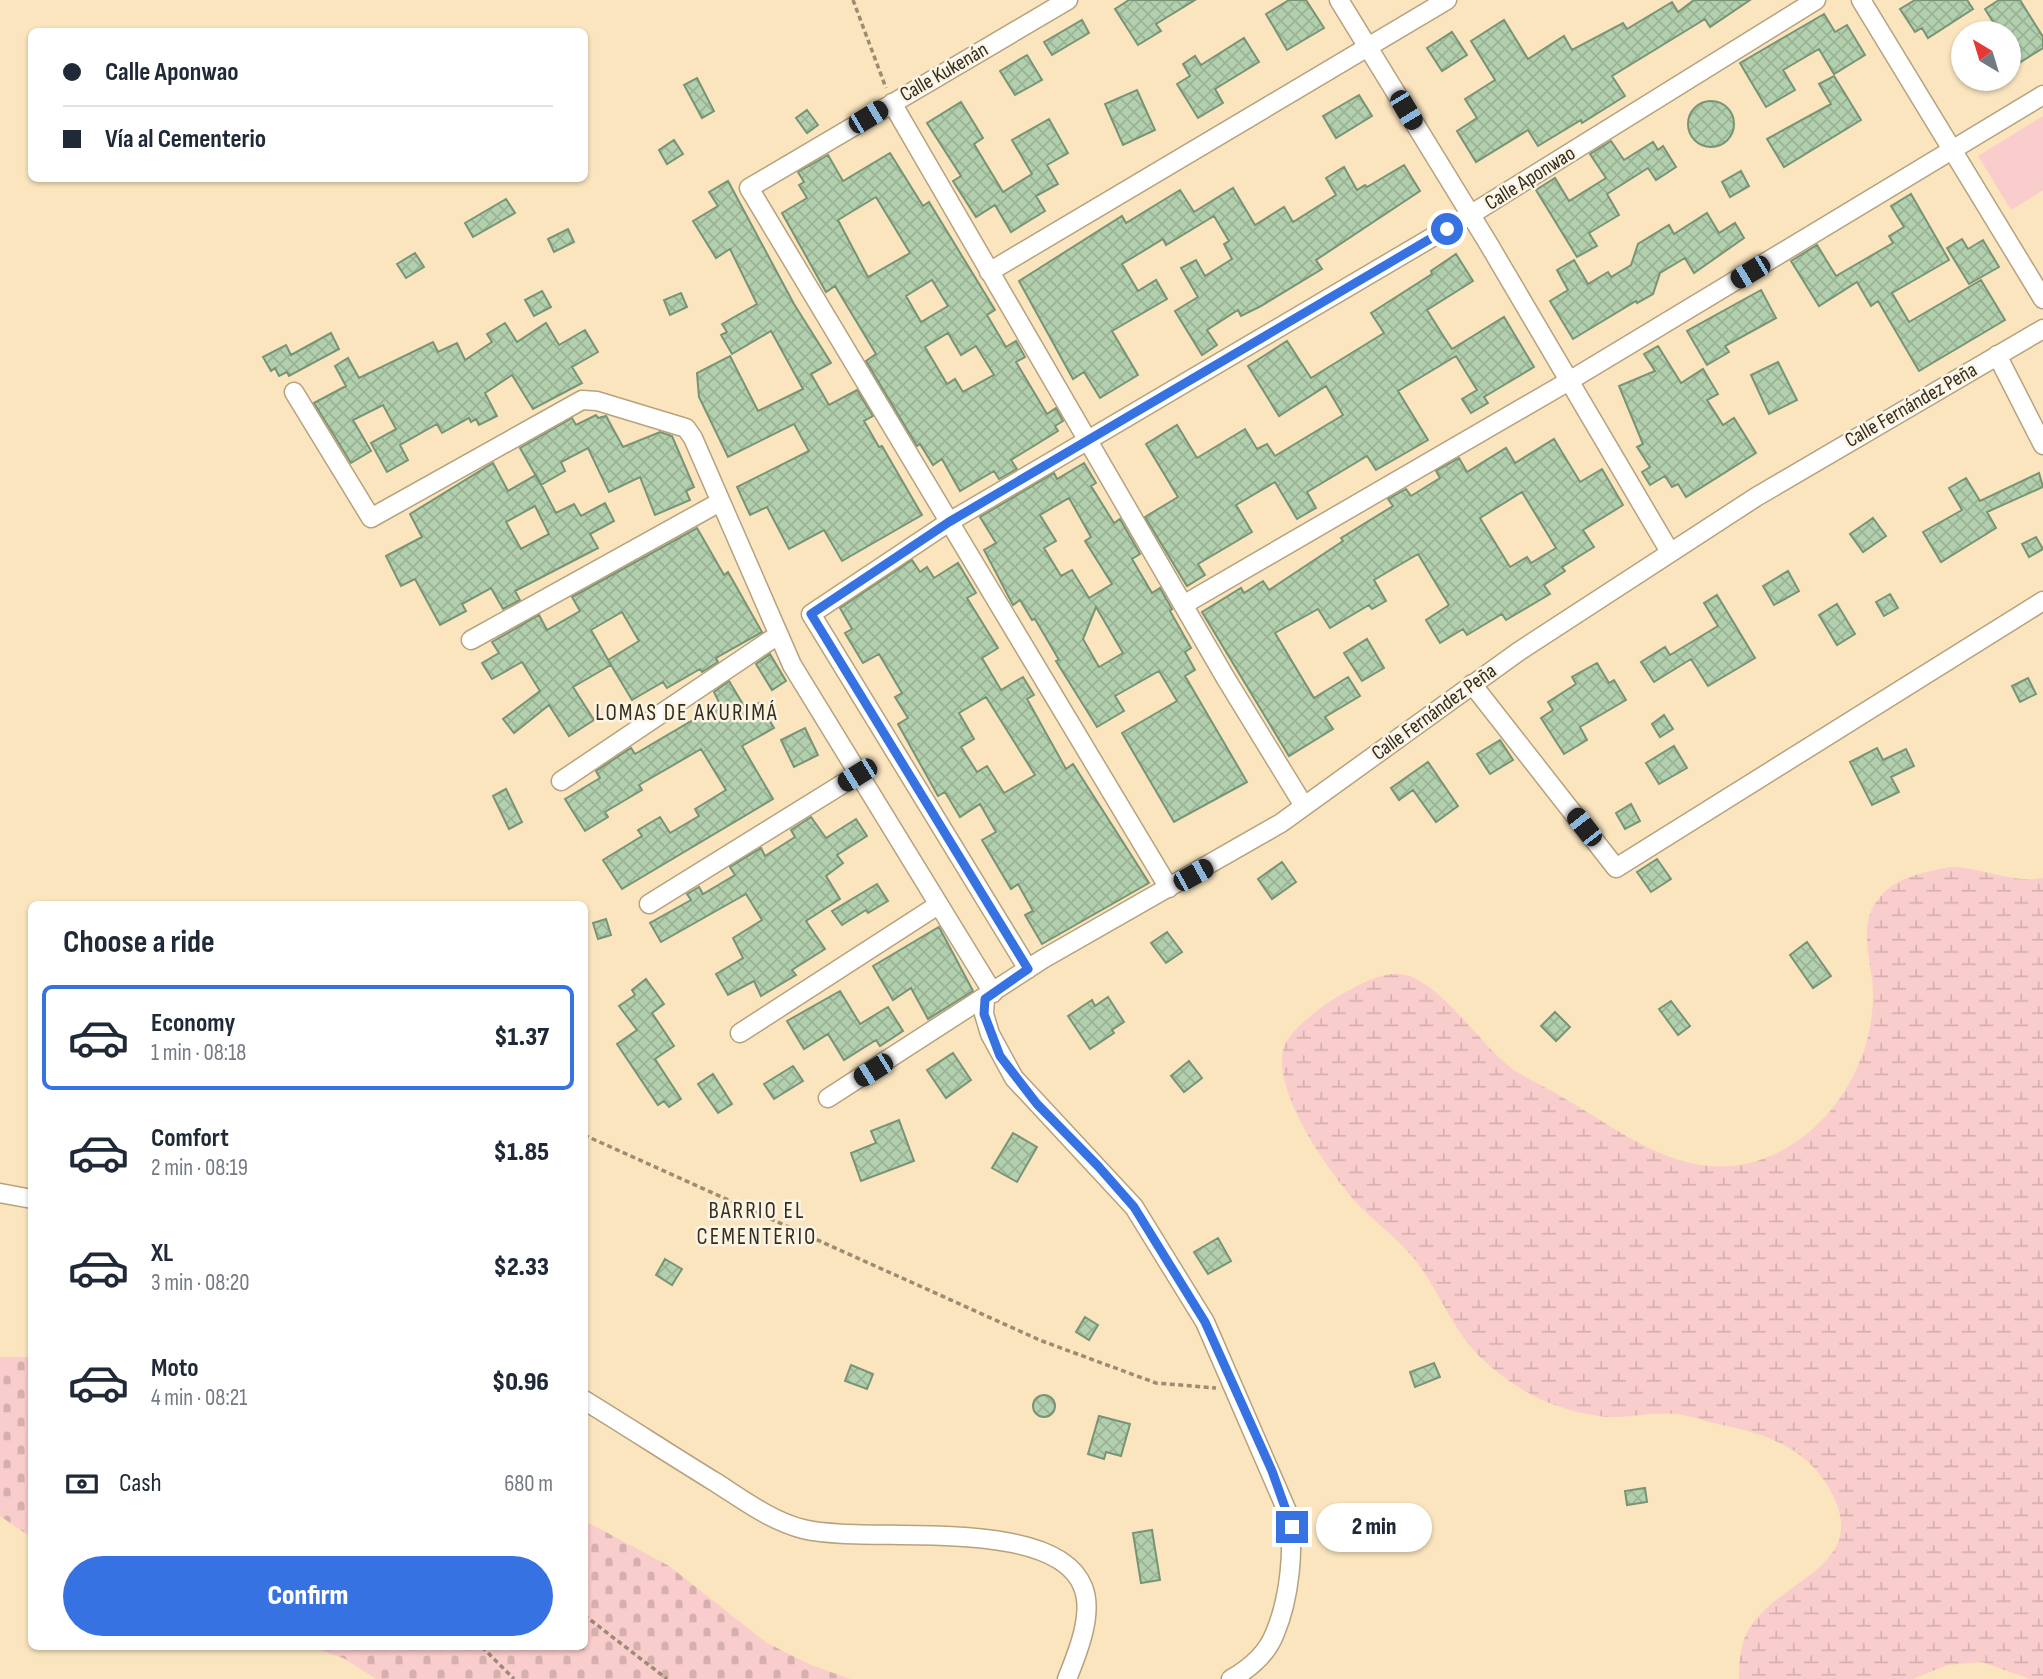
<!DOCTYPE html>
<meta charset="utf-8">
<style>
body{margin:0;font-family:"Sofia Sans Condensed",sans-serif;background:#f6f6f7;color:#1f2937;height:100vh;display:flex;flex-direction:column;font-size:26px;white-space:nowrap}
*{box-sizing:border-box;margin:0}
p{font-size:23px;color:#747a83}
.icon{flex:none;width:38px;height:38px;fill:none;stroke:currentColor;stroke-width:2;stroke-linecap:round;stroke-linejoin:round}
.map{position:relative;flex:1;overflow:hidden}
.panel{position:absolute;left:28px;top:901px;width:560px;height:749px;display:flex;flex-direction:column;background:#fff;border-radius:10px;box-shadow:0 2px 5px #0004}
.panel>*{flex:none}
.banner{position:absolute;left:28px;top:28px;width:560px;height:154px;border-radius:10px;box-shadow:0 2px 5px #0004;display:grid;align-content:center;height:154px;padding:0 35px;background:#fff}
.needle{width:46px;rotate:322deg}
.buttons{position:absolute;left:1951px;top:21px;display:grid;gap:14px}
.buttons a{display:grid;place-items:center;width:70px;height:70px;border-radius:50%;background:#fff;box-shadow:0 2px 5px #0004;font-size:35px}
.end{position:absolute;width:32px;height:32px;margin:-16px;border:9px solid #3672e1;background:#fff;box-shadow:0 0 0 4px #fff}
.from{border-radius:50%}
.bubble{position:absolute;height:49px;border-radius:24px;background:#fff;box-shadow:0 2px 5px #0004;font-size:23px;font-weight:800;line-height:49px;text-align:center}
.car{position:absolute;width:21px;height:42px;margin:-21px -10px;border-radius:9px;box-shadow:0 0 5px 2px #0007;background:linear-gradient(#222 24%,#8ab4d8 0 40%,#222 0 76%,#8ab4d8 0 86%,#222 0)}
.banner b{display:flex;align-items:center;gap:24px;height:66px;font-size:26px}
.banner b+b{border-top:2px solid #e0e1e3}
.banner i{width:18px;height:18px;background:#1f2937}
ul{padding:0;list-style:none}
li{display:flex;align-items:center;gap:21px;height:105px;margin:0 14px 10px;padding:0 21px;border:4px solid transparent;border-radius:10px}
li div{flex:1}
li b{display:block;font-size:26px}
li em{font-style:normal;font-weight:800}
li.selected{border-color:#3672e1}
li>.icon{width:63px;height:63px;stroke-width:1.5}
h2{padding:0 35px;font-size:32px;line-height:84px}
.pay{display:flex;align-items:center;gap:18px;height:77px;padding:0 35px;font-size:26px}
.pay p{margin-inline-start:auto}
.cta{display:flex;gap:14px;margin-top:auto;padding:14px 35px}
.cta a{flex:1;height:80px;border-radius:42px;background:#3672e1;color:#fff;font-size:28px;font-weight:800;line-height:80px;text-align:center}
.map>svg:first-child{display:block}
.wetland{fill:url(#wetland-marsh)}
.cemetery{fill:url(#cemetery-stones)}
.pitch{fill:#f9cdcb}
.building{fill:url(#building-cross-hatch);stroke:#799475;stroke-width:2;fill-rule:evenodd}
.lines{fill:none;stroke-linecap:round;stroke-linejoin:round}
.street-casing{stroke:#b7a27e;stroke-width:21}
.path{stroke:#9b8c72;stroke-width:3.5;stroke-dasharray:5 3.5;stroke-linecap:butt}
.street{stroke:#fff;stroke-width:18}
.route{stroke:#3672e1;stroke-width:9}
.labels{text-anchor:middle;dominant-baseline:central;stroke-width:5;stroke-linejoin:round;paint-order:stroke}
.street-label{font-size:21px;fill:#352d1e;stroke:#fcf4e5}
.neighbourhood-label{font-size:23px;letter-spacing:2px;fill:#352d1e;stroke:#fcf4e5}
</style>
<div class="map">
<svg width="2043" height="1679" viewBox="0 0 2043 1679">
<defs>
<pattern id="wetland-marsh" width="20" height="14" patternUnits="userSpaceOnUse" patternTransform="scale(1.75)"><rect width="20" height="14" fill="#f9cdcb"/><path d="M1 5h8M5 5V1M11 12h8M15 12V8" fill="none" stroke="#d6b0ae"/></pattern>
<pattern id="cemetery-stones" width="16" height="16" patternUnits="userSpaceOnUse" patternTransform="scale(1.75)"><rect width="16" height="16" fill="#f9cdcb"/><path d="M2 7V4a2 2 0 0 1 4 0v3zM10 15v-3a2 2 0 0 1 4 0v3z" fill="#d6b0ae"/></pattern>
<pattern id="building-cross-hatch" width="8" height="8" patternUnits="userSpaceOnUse" patternTransform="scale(1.75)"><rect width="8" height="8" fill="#b2cfae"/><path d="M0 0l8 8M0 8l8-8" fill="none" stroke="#9ab295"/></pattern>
</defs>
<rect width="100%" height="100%" fill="#fae5bf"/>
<path class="wetland" d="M1951 867C1982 867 2012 884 2043 878V1679H2030L1982 1662 1947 1665 1913 1679H1739C1739 1659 1740 1640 1753 1623 1786 1577 1873 1564 1829 1488 1804 1444 1759 1432 1713 1423 1701 1420 1688 1415 1675 1414 1652 1412 1629 1418 1607 1417 1585 1415 1559 1408 1540 1399 1516 1387 1487 1367 1470 1346 1447 1318 1435 1283 1411 1255 1394 1235 1372 1220 1355 1201 1328 1170 1268 1087 1285 1044 1292 1028 1328 1001 1344 993 1359 985 1382 972 1399 974 1436 977 1476 1038 1503 1061 1520 1077 1542 1085 1562 1097 1623 1132 1684 1185 1760 1160 1829 1137 1875 1062 1873 991 1872 960 1856 925 1880 897 1897 876 1926 872 1951 867Z"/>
<path class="cemetery" d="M0 1357H31V1537L0 1516Z
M585 1521 669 1566 767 1643 811 1665 850 1679H376L345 1659 312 1647H584Z"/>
<path class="pitch" d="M2043 116V190L2011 210 1978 156Z"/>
<path class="building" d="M1129 0H1195L1156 24 1161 31 1138 45 1115 9Z
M1289 0H1306L1324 28 1287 50 1266 14Z
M1694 0H1750L1710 27 1705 19 1612 76 1625 96 1582 123 1581 120 1538 146 1528 130 1476 162 1457 131 1477 118 1465 99 1495 80 1471 41 1504 20 1528 59 1564 36 1572 50 1623 23 1627 29 1672 2 1678 12Z
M1915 0H1967L1973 9 1928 38 1922 28 1915 32 1900 9Z
M1999 0H2020L2043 37V48L2019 63 2009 47V33H2000L1985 9Z
M1824 14 1835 32 1847 25 1865 55 1834 74 1819 49 1783 70 1795 90 1766 107 1740 63Z
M1082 20 1089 33 1052 55 1044 42Z
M1452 32 1467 55 1442 71 1427 48Z
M1244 38 1259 62 1215 89 1223 103 1198 118 1177 84 1190 76 1183 64 1195 56 1201 65Z
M1027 55 1042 80 1015 95 1000 71Z
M1834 76 1861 120 1784 167 1767 139 1831 104 1819 84Z
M697 78 714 111 702 118 684 85Z
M1137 90 1155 130 1123 145 1105 104Z
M1359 95 1372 116 1336 138 1323 116Z
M1688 124a23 23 0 1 1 46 0a23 23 0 1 1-46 0Z
M961 102 983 138 974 144 1003 192 1032 174 1012 140 1049 119 1068 153 1047 165 1058 184 1036 196 1045 211 1011 232 995 205 976 217 953 181 961 176 927 123Z
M807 110 818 125 807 133 796 118Z
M674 140 683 154 667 164 659 150Z
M1611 141 1624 160 1653 142 1658 150 1663 146 1676 167 1656 180 1648 168 1607 194 1619 215 1589 233 1597 246 1577 257 1536 190 1555 178 1569 201 1606 178 1590 154Z
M890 153 923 206 929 202 995 310 987 315 1006 347 1016 341 1025 357 1016 362 1047 414 1056 408 1063 421 1055 426 1058 431 1011 460 1017 469 999 479 994 471 960 491 942 459 933 465 920 444 917 446 866 361 876 354 835 286 826 292 782 213 807 198 799 185 804 182 798 172 828 155 843 181ZM876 197 910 253 868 277 838 220ZM932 280 948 306 921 322 906 296ZM948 333 961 355 976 346 994 375 963 392 955 379 947 384 925 347Z
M1404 165 1420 191 1316 260 1322 269 1261 306 1241 316 1238 310 1207 330 1217 345 1202 355 1175 311 1198 297 1181 268 1196 260 1205 276 1232 259 1224 244 1229 241 1214 216 1166 245 1163 239 1122 264 1138 291 1156 280 1167 299 1112 331 1138 375 1100 398 1084 372 1073 379 1019 281 1122 216 1126 223 1180 190 1194 212 1233 188 1255 225 1284 207 1293 222 1336 195 1326 178 1344 167 1357 190 1365 185 1367 187Z
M1741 171 1749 186 1730 197 1722 182Z
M728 181 794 304 831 363 811 374 829 405 857 390 873 416 864 421 879 447 882 446 922 515 842 561 824 530 789 549 767 507 750 515 737 487 809 451 794 424 728 457 699 397 697 373 730 356 758 411 803 389 771 331 732 354 721 335 727 332 722 324 757 304 730 249 716 258 693 221 718 206 709 192Z
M1911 194 1949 260 1892 293 1909 322 1981 280 2005 320 1919 371 1878 301 1871 306 1857 282 1819 306 1791 261 1817 245 1836 276 1893 243 1889 236 1904 227 1891 206Z
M506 199 515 213 473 237 465 223Z
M1707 213 1719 233 1735 223 1744 238 1694 273 1685 258 1660 273 1653 294 1637 303 1636 301 1573 339 1550 301 1568 290 1557 270 1574 260 1588 284 1608 272 1611 277 1631 265 1638 244 1669 225 1674 234Z
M568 229 574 242 554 252 548 239Z
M1962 239 1968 249 1983 240 1999 267 1969 284 1947 248Z
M415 253 424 267 406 278 397 264Z
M1456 254 1473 281 1427 310 1444 337 1452 349 1504 317 1534 367 1484 397 1488 403 1471 413 1462 399 1477 390 1456 356 1398 391 1428 440 1376 470 1367 456 1307 492 1316 508 1297 519 1275 482 1236 505 1252 532 1198 564 1205 575 1187 586 1145 517 1178 497 1146 444 1177 425 1197 458 1245 429 1257 449 1267 444 1275 456 1343 415 1326 386 1279 416 1248 366 1287 341 1311 378 1384 333 1371 313 1432 274 1431 271Z
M1761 290 1776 318 1725 346 1729 352 1707 365 1687 331Z
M542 291 551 307 534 316 525 300Z
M681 293 687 307 670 315 664 300Z
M505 323 517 342 546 323 559 345 585 330 598 352 572 367 582 383 533 409 512 375 485 393 497 416 479 425 476 419 471 422 469 418 442 433 437 424 400 445 408 460 387 472 371 443 396 429 383 405 353 420 371 451 351 463 314 403 346 386 335 366 348 358 359 378 433 342 438 352 457 343 465 360 492 342 487 334Z
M331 333 339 349 289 376 287 372 279 376 275 368 271 371 263 357 286 345 291 355Z
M1658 346 1681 383 1703 369 1718 394 1707 400 1723 425 1734 418 1756 453 1686 497 1678 484 1672 487 1665 476 1650 485 1642 472 1650 467 1637 447 1643 444 1619 386 1655 371 1644 354Z
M1778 362 1797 400 1769 414 1751 375Z
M596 415 598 418 606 416 623 447 660 432 672 436 694 487 686 491 690 500 655 515 640 477 609 492 588 448 561 462 565 471 541 485 520 448 572 418 576 425Z
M1554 439 1580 482 1602 469 1623 505 1583 530 1594 547 1562 567 1565 571 1544 585 1550 594 1506 620 1502 614 1467 635 1463 629 1440 643 1426 620 1449 605 1418 554 1374 580 1386 601 1372 609 1369 605 1330 628 1318 609 1275 633 1314 698 1348 677 1360 696 1325 717 1333 729 1289 756 1202 612 1241 588 1244 593 1263 581 1269 590 1343 541 1341 538 1393 506 1388 499 1406 489 1411 496 1440 478 1436 471 1459 458 1467 472 1506 448 1515 463ZM1522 492 1556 548 1531 563 1527 557 1510 567 1480 518Z
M493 463 508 491 536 475 556 513 574 504 581 516 605 503 614 521 590 534 598 548 515 591 520 600 503 609 491 588 462 604 466 611 440 625 415 579 401 586 386 556 422 537 410 514ZM535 506 549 534 521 549 506 522Z
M1084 463 1096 483 1091 486 1114 523 1120 519 1140 554 1132 559 1152 593 1160 588 1172 609 1170 611 1191 648 1185 652 1195 670 1185 676 1247 782 1174 822 1122 733 1177 701 1159 671 1115 696 1124 711 1097 727 1056 661 1059 660 1035 619 1032 620 1020 600 1013 605 984 550 996 543 980 517 1054 473 1057 479ZM1069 498 1091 537 1085 541 1112 584 1089 598 1072 570 1061 576 1044 548 1056 541 1040 515ZM1096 607 1123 653 1099 667 1083 639Z
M2039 473 2043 487 1987 512 1996 528 1941 562 1923 532 1962 510 1949 488 1966 478 1980 501Z
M1873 518 1886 536 1863 552 1850 534Z
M697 528 724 575 728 572 762 632 716 658 718 662 702 672 700 669 667 688 663 682 632 700 608 660 639 641 622 612 591 630 611 665 573 687 594 720 569 736 549 705 514 733 503 719 540 691 522 662 492 679 482 663 499 653 492 642 539 615 547 630 580 611 572 597Z
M2036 537 2043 549 2029 557 2022 544Z
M912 560 920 572 927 567 934 578 958 563 976 593 967 598 998 648 982 658 1001 690 1023 677 1034 695 1027 699 1066 769 1073 764 1149 883 1042 944 1025 915 1033 911 1018 884 1011 889 982 840 996 832 980 804 960 817 945 792 938 796 898 724 908 718 895 697 902 693 879 654 863 663 845 633 852 629 840 608ZM986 697 1035 775 1004 793 987 766 977 772 961 747 974 739 959 713Z
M1788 571 1799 591 1774 605 1763 586Z
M1890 594 1898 608 1884 616 1876 602Z
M1717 595 1755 658 1708 686 1691 659 1654 682 1641 662 1665 647 1670 655 1718 626 1704 603Z
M1837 604 1855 634 1837 645 1819 615Z
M1367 639 1384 668 1362 681 1344 653Z
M770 654 786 681 772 690 756 664Z
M1597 663 1609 683 1614 680 1626 700 1580 727 1587 740 1564 754 1541 718 1553 710 1548 702 1576 684 1572 677Z
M2028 678 2036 694 2020 702 2012 686Z
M729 681 747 711 759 703 774 728 742 746 773 799 622 889 603 860 642 836 638 830 660 817 670 833 699 816 695 809 726 790 701 749 639 785 642 790 605 812 608 817 585 831 565 799 600 778 596 771 631 748 635 754 720 704 714 692Z
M1664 715 1673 729 1660 737 1652 724Z
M805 728 818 755 794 767 781 740Z
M1500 740 1513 760 1490 774 1477 754Z
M1674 746 1687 768 1659 784 1646 763Z
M1877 748 1883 760 1906 749 1914 766 1891 777 1899 792 1872 805 1850 762Z
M1428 762 1458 806 1436 822 1413 790 1399 800 1391 788Z
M506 789 522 822 509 829 493 796Z
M1631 804 1640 821 1625 829 1616 813Z
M811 817 826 838 856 819 867 836 837 855 843 863 826 876 840 899 806 921 825 949 792 970 796 975 761 996 754 981 728 995 716 974 743 958 733 938 762 920 746 894 661 942 650 923 691 900 687 894 699 887 703 894 735 875 730 867 761 848 765 856 795 837 791 830Z
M1657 859 1671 879 1651 892 1637 872Z
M1282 862 1296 882 1272 899 1258 879Z
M877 884 888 901 868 913 866 910 842 925 832 911Z
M606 919 611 935 598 939 593 923Z
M939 927 973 991 928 1019 911 988 893 1000 873 966Z
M1167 932 1182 952 1166 963 1151 943Z
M1807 942 1831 976 1813 988 1790 955Z
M646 979 664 1004 652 1013 674 1046 655 1059 681 1099 669 1107 664 1101 658 1105 617 1044 637 1030 619 1006 635 995 632 990Z
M840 991 860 1024 888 1007 903 1031 880 1046 876 1040 844 1060 828 1034 804 1049 787 1021Z
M1108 997 1124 1022 1112 1030 1114 1033 1090 1049 1068 1016 1092 1000 1095 1006Z
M1671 1001 1690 1026 1678 1035 1659 1009Z
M1555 1012 1570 1027 1556 1041 1541 1026Z
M953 1053 971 1080 946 1098 927 1070Z
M1189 1061 1202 1078 1184 1092 1171 1076Z
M793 1066 803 1081 774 1099 764 1084Z
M713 1074 732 1104 718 1113 698 1084Z
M899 1120 914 1161 861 1181 851 1153 876 1143 871 1131Z
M1013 1133 1037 1147 1017 1182 992 1168Z
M1218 1238 1231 1261 1208 1274 1194 1252Z
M665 1259 682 1269 672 1285 656 1275Z
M1085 1317 1098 1325 1089 1340 1076 1332Z
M1434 1363 1440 1377 1415 1387 1410 1372Z
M851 1365 873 1374 867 1389 845 1381Z
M1033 1406a11 11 0 1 1 22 0a11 11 0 1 1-22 0Z
M1099 1416 1130 1424 1121 1456 1106 1452 1104 1459 1088 1454Z
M1645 1488 1647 1502 1627 1505 1625 1491Z
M1152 1530 1160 1580 1141 1583 1133 1533Z"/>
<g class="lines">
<g class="street-casing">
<path id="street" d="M1068 0 749 188 1169 888
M1339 0 1488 243 1670 552
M1861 0 2043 299
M892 103 1225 677 1304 806
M989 272 1447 0
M1997 355 2043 445
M294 392 371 518 582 400 597 401 686 428 693 438 792 665 993 993
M1183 605 1569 381 2043 95
M471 640 720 502
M1472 684 1616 868 2043 601
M561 781 778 635
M649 904 857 775
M1028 969 811 614 949 522 1470 215 1816 0
M985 999 984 1014 990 1034 1014 1078 1134 1207 1205 1322 1287 1511C1296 1545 1289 1600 1275 1633 1267 1654 1249 1669 1231 1679
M740 1033 938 905
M828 1098 1043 959 1281 823 1518 652 1756 497 2043 329
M0 1193 32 1199
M584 1400C628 1427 671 1455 715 1482 742 1499 771 1521 803 1529 867 1545 1055 1514 1083 1587 1094 1614 1077 1654 1067 1679"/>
</g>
<path class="path" d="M853 0 886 88
M584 1135 1042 1341 1156 1383 1216 1388
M584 1615 667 1679
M482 1647 514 1679"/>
<use href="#street" class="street"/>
</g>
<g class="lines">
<path class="route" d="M1292 1527 1272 1471 1205 1322 1134 1207 1098 1166 1037 1104 1000 1056 984 1014 985 999 1028 969 811 614 949 522 1447 229"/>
</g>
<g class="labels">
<g class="street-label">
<text transform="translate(944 72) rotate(-30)">Calle Kukenán</text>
<text transform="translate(1530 178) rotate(-32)">Calle Aponwao</text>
<text transform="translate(1911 405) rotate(-30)">Calle Fernández Peña</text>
<text transform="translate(1434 712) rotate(-36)">Calle Fernández Peña</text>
</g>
<g class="neighbourhood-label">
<text x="687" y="713">LOMAS DE AKURIMÁ</text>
<text x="757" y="1211">BARRIO EL<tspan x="757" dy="26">CEMENTERIO</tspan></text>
</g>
</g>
</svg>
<div class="buttons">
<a><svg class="needle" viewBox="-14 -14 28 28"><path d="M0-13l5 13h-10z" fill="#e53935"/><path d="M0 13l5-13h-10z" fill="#747a83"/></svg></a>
</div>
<i class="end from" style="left:1447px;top:229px"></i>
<i class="end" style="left:1292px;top:1527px"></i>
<div class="bubble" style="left:1316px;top:1503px;width:116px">2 min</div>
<i class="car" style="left:1406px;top:110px;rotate:149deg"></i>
<i class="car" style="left:868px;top:117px;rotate:59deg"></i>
<i class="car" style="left:1750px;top:272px;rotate:239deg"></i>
<i class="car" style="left:857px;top:775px;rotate:238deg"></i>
<i class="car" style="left:1584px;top:827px;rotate:322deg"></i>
<i class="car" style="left:1193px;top:875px;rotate:61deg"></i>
<i class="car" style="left:873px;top:1070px;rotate:238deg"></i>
<div class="banner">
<b><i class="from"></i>Calle Aponwao</b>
<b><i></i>Vía al Cementerio</b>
</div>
<section class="panel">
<h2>Choose a ride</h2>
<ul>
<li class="selected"><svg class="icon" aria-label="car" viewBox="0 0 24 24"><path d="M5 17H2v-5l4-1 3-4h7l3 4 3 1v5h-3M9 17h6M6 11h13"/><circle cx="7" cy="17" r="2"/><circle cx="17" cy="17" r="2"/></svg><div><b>Economy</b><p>1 min · 08:18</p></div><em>$1.37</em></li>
<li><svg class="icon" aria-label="car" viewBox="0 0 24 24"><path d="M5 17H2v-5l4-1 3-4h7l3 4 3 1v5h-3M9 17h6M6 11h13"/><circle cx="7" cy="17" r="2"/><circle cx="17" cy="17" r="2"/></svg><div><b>Comfort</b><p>2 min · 08:19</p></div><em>$1.85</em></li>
<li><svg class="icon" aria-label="car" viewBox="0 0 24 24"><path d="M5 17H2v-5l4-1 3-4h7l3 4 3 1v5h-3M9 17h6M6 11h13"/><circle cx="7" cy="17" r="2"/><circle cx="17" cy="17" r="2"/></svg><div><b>XL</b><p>3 min · 08:20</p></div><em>$2.33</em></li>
<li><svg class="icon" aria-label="car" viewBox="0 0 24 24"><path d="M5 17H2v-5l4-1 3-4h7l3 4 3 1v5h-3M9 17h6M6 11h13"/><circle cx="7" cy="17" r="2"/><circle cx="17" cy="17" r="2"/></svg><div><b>Moto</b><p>4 min · 08:21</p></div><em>$0.96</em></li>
</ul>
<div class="pay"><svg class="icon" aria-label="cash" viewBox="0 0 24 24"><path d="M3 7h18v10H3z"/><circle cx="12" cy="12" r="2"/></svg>Cash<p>680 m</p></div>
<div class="cta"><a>Confirm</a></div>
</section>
</div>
